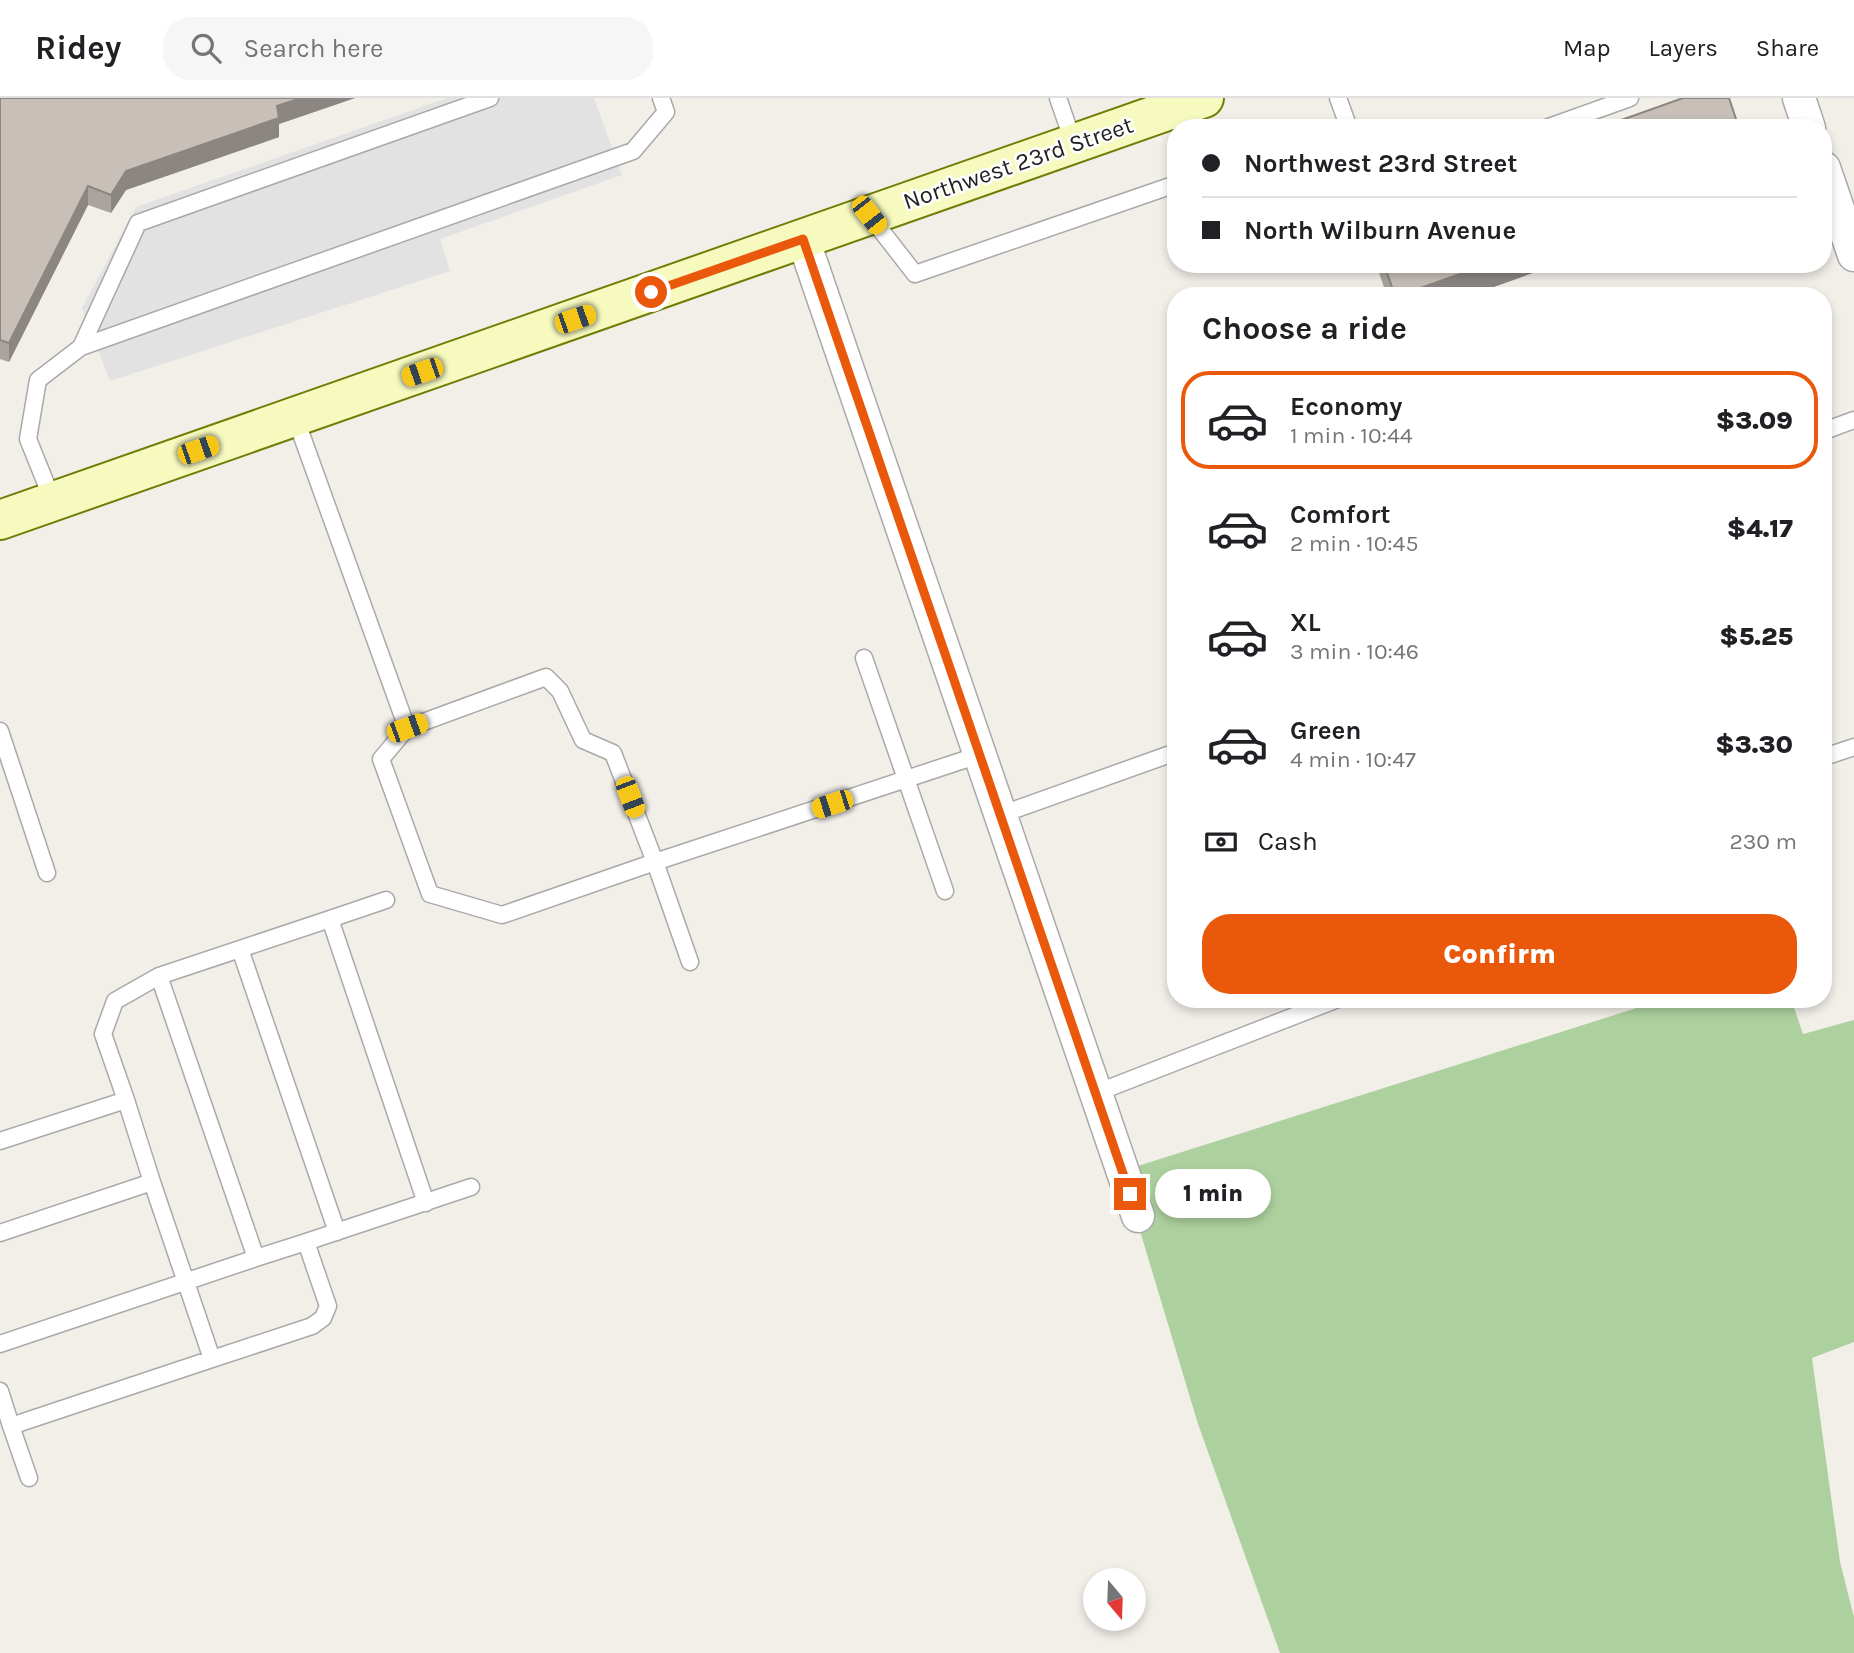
<!DOCTYPE html>
<meta charset="utf-8">
<style>
body{margin:0;font-family:Karla,sans-serif;background:#f6f6f6;color:#202124;height:100vh;display:flex;flex-direction:column;font-size:26px;white-space:nowrap}
*{box-sizing:border-box;margin:0}
p{font-size:23px;color:#757577}
.icon{flex:none;width:38px;height:38px;fill:none;stroke:currentColor;stroke-width:2;stroke-linecap:round;stroke-linejoin:round}
.map{position:relative;flex:1;overflow:hidden}
.panel{position:absolute;left:1167px;top:189px;width:665px;height:721px;display:flex;flex-direction:column;background:#fff;border-radius:28px;box-shadow:0 4px 10px #0003}
.panel>*{flex:none}
.guide{position:absolute;left:1167px;top:21px;width:665px;height:154px;border-radius:28px;box-shadow:0 4px 10px #0003;display:grid;align-content:center;height:154px;padding:0 35px;background:#fff}
.needle{width:46px;rotate:161deg}
.controls{position:absolute;left:1083px;top:1470px;display:grid;gap:14px}
.controls a{display:grid;place-items:center;width:63px;height:63px;border-radius:50%;background:#fff;box-shadow:0 4px 10px #0003;font-size:35px}
.end{position:absolute;width:32px;height:32px;margin:-16px;border:9px solid #ea580c;background:#fff;box-shadow:0 0 0 4px #fff}
.from{border-radius:50%}
.bubble{position:absolute;height:49px;border-radius:24px;background:#fff;box-shadow:0 4px 10px #0003;font-size:23px;font-weight:800;line-height:49px;text-align:center}
.car{position:absolute;width:21px;height:42px;margin:-21px -10px;border-radius:9px;box-shadow:0 0 5px 2px #0007;background:linear-gradient(#f5c518 24%,#345 0 40%,#f5c518 0 76%,#345 0 86%,#f5c518 0)}
.guide b{display:flex;align-items:center;gap:24px;height:66px;font-size:26px}
.guide b+b{border-top:2px solid #e0e0e0}
.guide i{width:18px;height:18px;background:#202124}
ul{padding:0;list-style:none}
li{display:flex;align-items:center;gap:21px;height:98px;margin:0 14px 10px;padding:0 21px;border:4px solid transparent;border-radius:28px}
li div{flex:1}
li b{display:block;font-size:26px}
li em{font-style:normal;font-weight:800}
li.current{border-color:#ea580c}
li>.icon{width:63px;height:63px;stroke-width:1.5}
h2{padding:0 35px;font-size:32px;line-height:84px}
.pay{display:flex;align-items:center;gap:18px;height:77px;padding:0 35px;font-size:26px}
.pay p{margin-inline-start:auto}
.action{display:flex;gap:14px;margin-top:auto;padding:14px 35px}
.action a{flex:1;height:80px;border-radius:28px;background:#ea580c;color:#fff;font-size:28px;font-weight:800;line-height:80px;text-align:center}
header{display:flex;align-items:center;gap:42px;box-sizing:border-box;height:98px;padding:0 35px;background:#fff;border-bottom:2px solid #e0e0e0}
header strong{font-size:33px}
nav{display:flex;gap:38px;margin-inline-start:auto;font-size:24px}
.search{width:490px;height:63px;background:#f6f6f6;display:flex;align-items:center;gap:18px;box-sizing:border-box;padding:0 24px;border-radius:28px;color:#757577;font-size:26px}
.map>svg:first-child{display:block}
.forest{fill:#add19e}
.parking{fill:#e2e2e2}
.lines{fill:none;stroke-linecap:round;stroke-linejoin:round}
.lane-casing{stroke:#a9a9a9;stroke-width:19}
.street-casing{stroke:#a9a9a9;stroke-width:35}
.secondary-casing{stroke:#707d05;stroke-width:42}
.lane{stroke:#fff;stroke-width:16}
.street{stroke:#fff;stroke-width:32}
.secondary{stroke:#f7fabf;stroke-width:38}
.wall{fill:#aba49e}
.shaded-wall{fill:#8b8681}
.building{fill:#c7bfb8;stroke:#8b8681;stroke-width:2}
.route{stroke:#ea580c;stroke-width:9}
.labels{text-anchor:middle;dominant-baseline:central;stroke-width:5;stroke-linejoin:round;paint-order:stroke}
.street-label{font-size:24px;fill:#222;stroke:#fff}
</style>
<header>
<strong>Ridey</strong>
<div class="search"><svg class="icon" aria-label="search" viewBox="0 0 24 24"><circle cx="10" cy="10" r="6"/><path d="M15 15l6 6"/></svg>Search here</div>
<nav><a>Map</a><a>Layers</a><a>Share</a></nav>
</header>
<div class="map">
<svg width="1854" height="1555" viewBox="0 0 1854 1555">
<rect width="100%" height="100%" fill="#f2efe9"/>
<path class="forest" d="M1665 901H1791L1803 936 1854 922V1244L1812 1260 1840 1464 1854 1519V1555H1280L1198 1326 1122 1073Z"/>
<path class="parking" d="M447 0H594L622 77 440 141 450 173 110 283 82 210 136 109Z"/>
<g class="lines">
<g class="lane-casing">
<path id="lane" d="M1058 0 1074 46
M1338 0 1349 30
M1546 30 1630 0
M869 117 915 176 1176 86
M81 249 138 125 490 0
M295 319 407 630 546 579 560 593 583 642 613 655 655 764 690 864
M1824 333 1854 322
M53 403 28 341 38 282 81 249 633 53 666 14 661 0
M864 560 945 793
M407 630 381 661 430 796 502 817 655 764 979 657
M0 633 47 775
M1824 659 1854 649
M1000 717 1176 654
M330 821 386 802
M240 851 337 1134
M1096 995 1338 901
M126 1002 152 1084
M0 1043 126 1002 103 936 115 903 159 878
M0 1135 152 1084 212 1261 312 1228 323 1220 328 1208 306 1144 471 1089
M256 1160 306 1144
M0 1246 256 1160 159 878 330 821 426 1105
M0 1293 11 1328 212 1261
M11 1328 29 1380"/>
</g>
<g class="street-casing">
<path id="street" d="M1799 0 1809 30
M1824 70 1854 157
M803 141 1138 1118"/>
</g>
<g class="secondary-casing">
<path id="secondary" d="M0 422 1204 0"/>
</g>
<use href="#lane" class="lane"/>
<use href="#street" class="street"/>
<use href="#secondary" class="secondary"/>
</g>
<path class="wall" d="M0 0H355L279 26V39L126 92 111 115 88 107 9 264 0 261Z
M1376 166H1558L1468 198H1387Z"/>
<path class="shaded-wall" d="M301 0H355L279 26V39L126 92 111 115V97L126 73 277 8Z
M88 88V107L9 264V245Z
M1488 166H1558L1468 198H1398Z"/>
<path class="building" d="M0 0H301L277 8 279 20 126 73 111 97 88 88 9 245 0 242Z
M1683 0H1729L1739 30H1599Z
M1384 166H1488L1398 198H1395Z"/>
<g class="lines">
<path class="route" d="M651 194 803 141 1130 1096"/>
</g>
<g class="labels">
<g class="street-label">
<text transform="translate(1018 65) rotate(-19)">Northwest 23rd Street</text>
</g>
</g>
</svg>
<div class="controls">
<a><svg class="needle" viewBox="-14 -14 28 28"><path d="M0-13l5 13h-10z" fill="#e53935"/><path d="M0 13l5-13h-10z" fill="#757577"/></svg></a>
</div>
<i class="end from" style="left:651px;top:194px"></i>
<i class="end" style="left:1130px;top:1096px"></i>
<div class="bubble" style="left:1155px;top:1071px;width:116px">1 min</div>
<i class="car" style="left:869px;top:117px;rotate:142deg"></i>
<i class="car" style="left:575px;top:221px;rotate:71deg"></i>
<i class="car" style="left:422px;top:274px;rotate:251deg"></i>
<i class="car" style="left:198px;top:352px;rotate:71deg"></i>
<i class="car" style="left:407px;top:630px;rotate:70deg"></i>
<i class="car" style="left:630px;top:699px;rotate:159deg"></i>
<i class="car" style="left:832px;top:706px;rotate:252deg"></i>
<div class="guide">
<b><i class="from"></i>Northwest 23rd Street</b>
<b><i></i>North Wilburn Avenue</b>
</div>
<section class="panel">
<h2>Choose a ride</h2>
<ul>
<li class="current"><svg class="icon" aria-label="car" viewBox="0 0 24 24"><path d="M5 17H2v-5l4-1 3-4h7l3 4 3 1v5h-3M9 17h6M6 11h13"/><circle cx="7" cy="17" r="2"/><circle cx="17" cy="17" r="2"/></svg><div><b>Economy</b><p>1 min · 10:44</p></div><em>$3.09</em></li>
<li><svg class="icon" aria-label="car" viewBox="0 0 24 24"><path d="M5 17H2v-5l4-1 3-4h7l3 4 3 1v5h-3M9 17h6M6 11h13"/><circle cx="7" cy="17" r="2"/><circle cx="17" cy="17" r="2"/></svg><div><b>Comfort</b><p>2 min · 10:45</p></div><em>$4.17</em></li>
<li><svg class="icon" aria-label="car" viewBox="0 0 24 24"><path d="M5 17H2v-5l4-1 3-4h7l3 4 3 1v5h-3M9 17h6M6 11h13"/><circle cx="7" cy="17" r="2"/><circle cx="17" cy="17" r="2"/></svg><div><b>XL</b><p>3 min · 10:46</p></div><em>$5.25</em></li>
<li><svg class="icon" aria-label="car" viewBox="0 0 24 24"><path d="M5 17H2v-5l4-1 3-4h7l3 4 3 1v5h-3M9 17h6M6 11h13"/><circle cx="7" cy="17" r="2"/><circle cx="17" cy="17" r="2"/></svg><div><b>Green</b><p>4 min · 10:47</p></div><em>$3.30</em></li>
</ul>
<div class="pay"><svg class="icon" aria-label="cash" viewBox="0 0 24 24"><path d="M3 7h18v10H3z"/><circle cx="12" cy="12" r="2"/></svg>Cash<p>230 m</p></div>
<div class="action"><a>Confirm</a></div>
</section>
</div>
